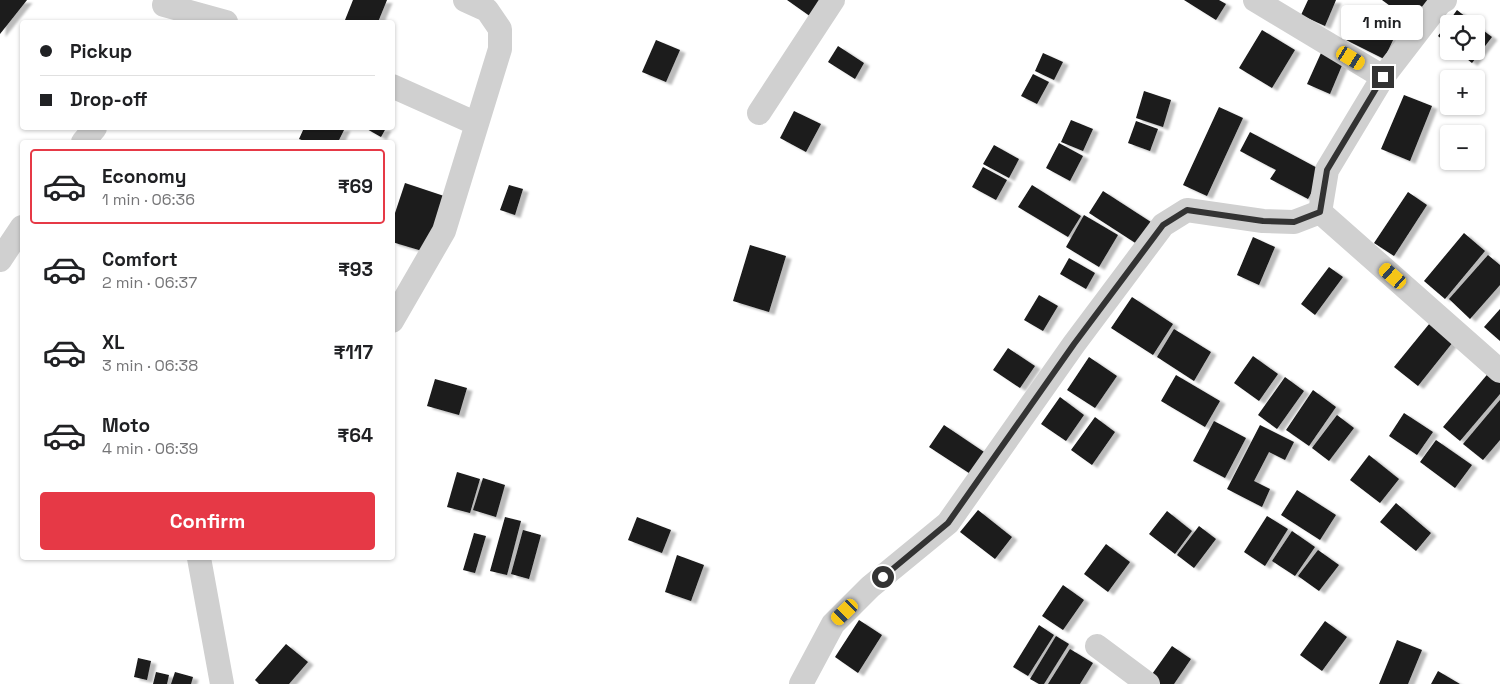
<!DOCTYPE html>
<meta charset="utf-8">
<style>
body{margin:0;font-family:"Space Grotesk",sans-serif;background:#f6f6f6;color:#202124;height:100vh;display:flex;flex-direction:column;font-size:19px;white-space:nowrap}
*{box-sizing:border-box;margin:0}
p{font-size:16px;color:#757577}
.icon{flex:none;width:28px;height:28px;fill:none;stroke:currentColor;stroke-width:2;stroke-linecap:round;stroke-linejoin:round}
.map{position:relative;flex:1;overflow:hidden}
.sheet{position:absolute;left:20px;top:140px;width:375px;height:420px;display:flex;flex-direction:column;background:#fff;border-radius:5px;box-shadow:0 1px 4px #0004}
.sheet>*{flex:none}
.banner{position:absolute;left:20px;top:20px;width:375px;height:110px;border-radius:5px;box-shadow:0 1px 4px #0004;display:grid;align-content:center;height:110px;padding:0 20px;background:#fff}
.controls{position:absolute;left:1440px;top:15px;display:grid;gap:10px}
.controls a{display:grid;place-items:center;width:45px;height:45px;border-radius:5px;background:#fff;box-shadow:0 1px 4px #0004;font-size:25px}
.end{position:absolute;width:22px;height:22px;margin:-11px;border:6px solid #333;background:#fff;box-shadow:0 0 0 2px #fff}
.from{border-radius:50%}
.bubble{position:absolute;height:35px;border-radius:5px;background:#fff;box-shadow:0 1px 4px #0004;font-size:16px;font-weight:600;line-height:35px;text-align:center}
.car{position:absolute;width:15px;height:30px;margin:-15px -8px;border-radius:6px;box-shadow:0 0 4px 1px #0007;background:linear-gradient(#f5c518 24%,#345 0 40%,#f5c518 0 76%,#345 0 86%,#f5c518 0)}
.banner b{display:flex;align-items:center;gap:18px;height:48px;font-size:19px}
.banner b+b{border-top:1px solid #e0e0e0}
.banner i{width:12px;height:12px;background:#202124}
ul{padding:9px 0 0;list-style:none}
li{display:flex;align-items:center;gap:15px;height:75px;margin:0 10px 8px;padding:0 10px;border:2px solid transparent;border-radius:5px}
li div{flex:1}
li b{display:block;font-size:19px}
li em{font-style:normal;font-weight:600}
li.current{border-color:#e63946}
li>.icon{width:45px;height:45px;stroke-width:1.5}
.primary-button{display:flex;gap:10px;margin-top:auto;padding:10px 20px}
.primary-button a{flex:1;height:58px;border-radius:5px;background:#e63946;color:#fff;font-size:20px;font-weight:600;line-height:58px;text-align:center}
.map>svg:first-child{display:block}
.building{fill:#1a1a1a;filter:url(#shadow)}
.lines{fill:none;stroke-linecap:round;stroke-linejoin:round}
.minor{stroke:#d0d0d0;stroke-width:24}
.route{stroke:#333;stroke-width:6}
</style>
<div class="map">
<svg width="1500" height="684" viewBox="0 0 1500 684">
<defs>
<filter id="shadow"><feDropShadow dx="5.5" dy="3" stdDeviation="1" flood-color="#0004"/></filter>
</defs>
<rect width="100%" height="100%" fill="#fff"/>
<path class="building" d="M0 0H27L0 34Z
M353 0H387L378 22H352L345 20Z
M787 0H827L814 19Z
M1184 0H1219L1226 4 1216 20Z
M1308 0H1336L1325 26 1301 15Z
M1382 0H1434L1416 25Z
M1457 10 1475 24H1449V45L1438 36Z
M1354 18 1394 38 1384 59 1344 39Z
M1476 25 1492 37 1472 63 1457 51H1476Z
M1262 30 1295 50 1272 88 1239 68Z
M656 40 680 50 666 82 642 72Z
M838 46 864 63 855 79 828 62Z
M1043 53 1063 62 1054 80 1035 71Z
M1321 53 1343 63 1330 94 1307 84Z
M1033 74 1049 82 1037 104 1021 96Z
M1144 91 1171 100 1163 127 1136 118Z
M1404 95 1432 106 1410 161 1381 149Z
M1219 107 1243 118 1207 196 1183 185Z
M794 111 821 124 806 152 780 138Z
M1071 120 1093 129 1083 151 1061 142Z
M1136 121 1158 129 1150 151 1128 143Z
M304 128H345L338 142H307L299 139Z
M365 128H386L381 137Z
M1250 132 1323 171 1308 199 1270 179 1276 170 1240 151Z
M1059 143 1083 156 1070 181 1046 168Z
M994 145 1019 159 1009 178 983 164Z
M983 167 1007 180 996 200 972 187Z
M405 183 447 197 429 253 392 242V222Z
M509 185 523 189 515 215 500 210Z
M1032 185 1081 216 1068 237 1018 207Z
M1103 191 1154 224 1140 246 1089 213Z
M1408 192 1427 205 1394 256 1374 243Z
M1084 215 1118 235 1099 267 1066 247Z
M1464 233 1485 251 1445 299 1424 281Z
M1253 237 1275 247 1259 285 1237 275Z
M750 245 786 256 769 312 733 301Z
M1488 255 1500 265V285L1470 319 1449 299Z
M1069 258 1095 273 1086 289 1060 274Z
M1329 267 1343 277 1315 315 1301 304Z
M1039 295 1058 306 1043 331 1024 320Z
M1132 297 1173 324 1153 355 1111 328Z
M1500 309V341L1484 327Z
M1434 318 1457 337 1418 386 1394 367Z
M1174 329 1211 352 1194 381 1157 357Z
M1008 348 1035 366 1020 388 993 370Z
M1253 356 1278 374 1259 401 1234 383Z
M1089 357 1117 376 1095 408 1067 390Z
M1491 370 1500 377V394L1460 441 1443 427Z
M1176 375 1220 401 1205 427 1161 401Z
M1285 377 1304 391 1277 429 1258 415Z
M435 379 467 388 459 415 427 406Z
M1313 390 1336 407 1309 446 1286 430Z
M1060 397 1084 415 1066 441 1041 424Z
M1500 400V440L1483 460 1463 444Z
M1404 413 1433 432 1417 455 1389 436Z
M1337 415 1354 428 1329 461 1312 448Z
M1095 417 1115 432 1092 465 1071 450Z
M1214 421 1246 438 1225 478 1193 461Z
M944 425 987 454 972 475 929 447Z
M1260 425 1294 442 1285 460 1269 452 1254 481 1270 489 1262 507 1227 489Z
M1436 440 1472 465 1455 488 1420 462Z
M1369 455 1399 479 1380 503 1350 480Z
M457 472 480 479 470 513 447 507Z
M483 478 505 485 496 517 473 510Z
M1297 490 1336 515 1320 540 1281 515Z
M1396 503 1431 533 1416 551 1380 522Z
M978 510 1012 537 995 559 960 532Z
M1167 511 1192 531 1175 554 1149 534Z
M1267 516 1288 529 1265 566 1244 552Z
M505 517 521 521 507 575 490 571Z
M637 517 671 530 662 553 628 540Z
M1199 526 1216 539 1194 568 1177 555Z
M523 530 541 535 529 579 511 574Z
M1292 531 1315 547 1295 576 1272 561Z
M474 533 486 536 475 573 463 570Z
M1106 544 1130 562 1108 592 1084 574Z
M1318 550 1339 565 1319 591 1298 576Z
M677 555 704 565 691 601 665 592Z
M1063 585 1084 600 1063 630 1042 616Z
M859 620 882 635 858 673 835 657Z
M1325 621 1347 637 1322 671 1300 655Z
M1039 625 1054 635 1028 676 1013 667Z
M1056 636 1069 644 1044 684H1039L1030 679Z
M1397 640 1422 650 1408 684H1379Z
M286 644 308 662 289 684H259L255 680Z
M1172 646 1191 659 1174 684H1160L1150 677Z
M1070 649 1093 663 1080 684H1048Z
M138 658 151 661 147 680 134 677Z
M1438 671 1460 684H1431Z
M156 672 169 675 167 684H153Z
M175 672 193 677 191 684H171Z"/>
<g class="lines">
<path class="minor" d="M1255 0 1383 77 1327 170 1320 212 1500 371
M164 5 226 22
M1383 77 1440 3 1445 0
M392 86 477 124
M759 113 833 0
M83 142 95 128
M0 260 22 227
M392 321 444 231 500 49V29L487 10 465 0
M199 558 222 684
M1097 646 1148 684
M801 684 833 624 870 587 948 523 1074 344 1163 225 1187 210 1263 221 1294 222 1320 212"/>
</g>
<g class="lines">
<path class="route" d="M883 577 948 523 1074 344 1163 225 1187 210 1263 221 1294 222 1320 212 1327 170 1383 77"/>
</g>
</svg>
<div class="controls">
<a><svg class="icon" aria-label="locate" viewBox="0 0 24 24"><circle cx="12" cy="12" r="6"/><path d="M12 2v4M12 18v4M2 12h4M18 12h4"/></svg></a>
<a>+</a>
<a>−</a>
</div>
<i class="end from" style="left:883px;top:577px"></i>
<i class="end" style="left:1383px;top:77px"></i>
<div class="bubble" style="left:1341px;top:5px;width:82px">1 min</div>
<i class="car" style="left:1351px;top:58px;rotate:121deg"></i>
<i class="car" style="left:1393px;top:276px;rotate:311deg"></i>
<i class="car" style="left:845px;top:612px;rotate:226deg"></i>
<div class="banner">
<b><i class="from"></i>Pickup</b>
<b><i></i>Drop-off</b>
</div>
<section class="sheet">
<ul>
<li class="current"><svg class="icon" aria-label="car" viewBox="0 0 24 24"><path d="M5 17H2v-5l4-1 3-4h7l3 4 3 1v5h-3M9 17h6M6 11h13"/><circle cx="7" cy="17" r="2"/><circle cx="17" cy="17" r="2"/></svg><div><b>Economy</b><p>1 min · 06:36</p></div><em>₹69</em></li>
<li><svg class="icon" aria-label="car" viewBox="0 0 24 24"><path d="M5 17H2v-5l4-1 3-4h7l3 4 3 1v5h-3M9 17h6M6 11h13"/><circle cx="7" cy="17" r="2"/><circle cx="17" cy="17" r="2"/></svg><div><b>Comfort</b><p>2 min · 06:37</p></div><em>₹93</em></li>
<li><svg class="icon" aria-label="car" viewBox="0 0 24 24"><path d="M5 17H2v-5l4-1 3-4h7l3 4 3 1v5h-3M9 17h6M6 11h13"/><circle cx="7" cy="17" r="2"/><circle cx="17" cy="17" r="2"/></svg><div><b>XL</b><p>3 min · 06:38</p></div><em>₹117</em></li>
<li><svg class="icon" aria-label="car" viewBox="0 0 24 24"><path d="M5 17H2v-5l4-1 3-4h7l3 4 3 1v5h-3M9 17h6M6 11h13"/><circle cx="7" cy="17" r="2"/><circle cx="17" cy="17" r="2"/></svg><div><b>Moto</b><p>4 min · 06:39</p></div><em>₹64</em></li>
</ul>
<div class="primary-button"><a>Confirm</a></div>
</section>
</div>
